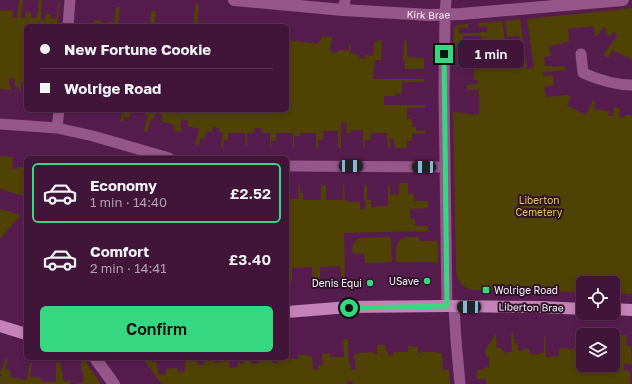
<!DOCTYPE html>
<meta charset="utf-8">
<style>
body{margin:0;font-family:"Golos Text",sans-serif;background:#481e42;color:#f1f3f6;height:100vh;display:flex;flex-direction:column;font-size:15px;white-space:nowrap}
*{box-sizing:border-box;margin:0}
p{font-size:13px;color:#ae9faf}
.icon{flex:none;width:22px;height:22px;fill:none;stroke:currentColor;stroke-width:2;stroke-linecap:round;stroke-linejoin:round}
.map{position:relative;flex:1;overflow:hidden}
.sheet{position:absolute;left:24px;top:156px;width:265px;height:204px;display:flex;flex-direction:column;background:#41153a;border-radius:6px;box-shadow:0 2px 6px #0003,0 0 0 1px #5a3454}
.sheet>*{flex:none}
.hud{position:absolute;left:24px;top:24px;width:265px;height:88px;border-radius:6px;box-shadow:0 2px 6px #0003,0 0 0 1px #5a3454;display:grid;align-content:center;height:88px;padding:0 16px;background:#41153a}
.controls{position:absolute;left:576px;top:276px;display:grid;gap:8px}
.controls a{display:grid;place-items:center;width:44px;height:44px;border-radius:6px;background:#41153a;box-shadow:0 2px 6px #0003,0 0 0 1px #5a3454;font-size:20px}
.end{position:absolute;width:18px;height:18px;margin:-9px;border:5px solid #35d881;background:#111;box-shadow:0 0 0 2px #111}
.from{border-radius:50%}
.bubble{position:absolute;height:28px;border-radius:6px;background:#41153a;box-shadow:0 2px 6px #0003,0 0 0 1px #5a3454;font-size:13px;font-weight:600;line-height:28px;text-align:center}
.car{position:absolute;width:12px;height:24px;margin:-12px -6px;border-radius:5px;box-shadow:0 0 3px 1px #0007;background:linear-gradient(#222 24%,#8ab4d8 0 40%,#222 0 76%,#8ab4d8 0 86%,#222 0)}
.hud b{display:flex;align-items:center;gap:14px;height:38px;font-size:15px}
.hud b+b{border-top:1px solid #5a3454}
.hud i{width:10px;height:10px;background:#f1f3f6}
ul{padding:7px 0 0;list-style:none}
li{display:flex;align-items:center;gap:12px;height:60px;margin:0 8px 6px;padding:0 8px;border:2px solid transparent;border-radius:6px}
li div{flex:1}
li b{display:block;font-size:15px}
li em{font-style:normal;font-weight:600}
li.active{border-color:#35d881}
li>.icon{width:36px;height:36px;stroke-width:1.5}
.action{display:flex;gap:8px;margin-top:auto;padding:8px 16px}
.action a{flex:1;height:46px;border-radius:6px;background:#35d881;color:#111;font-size:16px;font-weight:600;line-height:46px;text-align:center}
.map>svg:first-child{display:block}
.green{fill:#504205}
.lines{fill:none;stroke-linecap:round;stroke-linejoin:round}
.street{stroke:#96568a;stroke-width:11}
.secondary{stroke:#96568a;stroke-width:12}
.primary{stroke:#c582b8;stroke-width:12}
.route{stroke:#35d881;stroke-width:5}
.poi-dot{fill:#35d881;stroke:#2e1429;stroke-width:1.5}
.labels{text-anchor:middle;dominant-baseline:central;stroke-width:4;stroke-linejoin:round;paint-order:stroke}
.street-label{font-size:10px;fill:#fbecf7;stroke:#2e1429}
.park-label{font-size:10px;fill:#e6c64c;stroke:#2e1429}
.poi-label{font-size:10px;fill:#fbecf7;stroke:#2e1429;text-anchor:end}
</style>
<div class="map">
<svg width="632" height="384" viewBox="0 0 632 384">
<rect width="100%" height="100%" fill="#571c4e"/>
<path class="green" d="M19 0H23L21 18H25L26 12 31 13V16L32 18H35L37 17 39 0H42L41 20H45L46 14H51L50 18 56 19 57 15 59 1H60L57 26H44V23L39 22 38 26H26V82H21V91H18L19 87 14 86 15 79 10 78 9 85 11 86 10 96H9L10 90 0 89V10L13 11V18H17Z
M196 3 199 4 197 26H193Z
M116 7H120L118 23 128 24 127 26H80V24H93L94 20 101 21V25L108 26V22H114Z
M632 8V64L631 59 612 50 609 58 603 55 617 36 616 34 614 32 612 33 609 36 605 33 607 30 604 27 597 36H595L593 26 568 29 569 42H564L562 44 549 46 551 56 544 57 545 66H552V67L564 66 565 70 543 72 544 76 553 75 554 85 544 87 546 97 567 95 571 96 567 105 570 107 586 115 593 100 595 101 594 109 609 111 608 116H613L614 107 620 108 619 117 624 118 625 115H632V294L613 293V283H583V293L550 291 548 288H536L535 291 473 290C462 288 457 281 456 271L453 112 479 115V90H467V85L478 84V80H474V62L463 61V58H475V47H481L482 36H463V43H459L453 52 454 28 458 25 468 24 469 27 459 28V34L487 32V26L478 27V23L502 21 506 48 495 50 496 57 521 53 519 36 507 37 505 21 520 19 527 69 534 68 527 19Z
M151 11H156L154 26H150Z
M323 36 332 37 330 51 333 52V53H335V52H338V50L349 51V45H351L350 53 360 55 359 58 365 59V55L373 56 374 42H377L378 40 382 41 381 60H375L373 79H424V82H402V93L395 94V96H384V105H425V108H407V119H412V127H416V131H425V133L412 134V141H407V148H395L394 139H390V148H388L387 133H371L370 140H365L364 148H363V130H351V133H346L347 123 341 122V148H338V131H323V140H318V147L316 148V133H300V136H294V147L293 148V133H276V141H271V147H270V133H262L261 128H255L254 133H247V146H246L245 133H228V140H224L223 148 221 147 223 133 219 132V128L213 127 212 132 206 131 205 139 200 138 199 145H195L199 129 187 126 188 121 182 119 180 127 182 128 181 132 173 130 174 125 161 121 162 115 156 113 154 119H151L147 132 144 131 148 115 132 110 129 118 124 117 123 122 120 121 123 110H287V40L318 44Z
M407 40V57L424 58V69H405V61H403L404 41Z
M0 156 13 157 12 169H17L18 167H24L25 158H26V197L0 189Z
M399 183H408V194H414V201H428V208L410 209V219H415V226H428V231L344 233 345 280H341L340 266 320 267V280H313L312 267 292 268V281H287V199H298L299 185H300V193H303V200H321V185H326V200H343V185H344L345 201 360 202V209H365L366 201H364V185H367V200H371V207H376V206H388V185H390V195L399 194Z
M0 209 21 215 0 239Z
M391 237 392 262 365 263 364 254 352 253 353 244 357 240 360 238Z
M405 237H419L420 241H438V263H434V262H396C396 251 394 242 405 237Z
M576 333V335H578V344H582L583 365H613V335H626L627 346H631L632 365H630V363L624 364V370L630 371V384H486V379H477V370H483V368L489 367V357H486L485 350 495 335H496L497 348H501L502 351H503V353L512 352 511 334H513V336H514V343H518V351H522V349H530V354H539V353H544V336H545L546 357 559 356V349L567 348 568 350H571V348L575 350V334Z
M343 339H348V356L351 370 356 369 354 354H358V353L373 352V354H377V345H386V352H388V355H393V352H408V346H413V347H418V353H422L423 352H437L438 353H442L443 370H449L450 384H353L352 381 347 382V384H162L142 358H151L152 362 156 361 159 375 166 374V369L177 368 178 372 185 371V358H193L194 361H197L198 365H204V360L214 359 215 363 221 362V358H228L230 368 238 367V360H239L240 364 244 363V360L251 359 252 364 259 363 258 358H266V361L272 360 273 363H278V358H287V352H288L289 359H298V355H308V356H312L313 367 314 370H318V366L323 365 322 354 330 353V357H344Z
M6 358H7V360H8L5 369 11 371 10 377 27 380 30 363H32L30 377 41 378 42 382H56V363L60 362 64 382 71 381V384H0V378L2 374H0V370L1 371Z
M80 358H83L101 384H75L84 382Z"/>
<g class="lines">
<path class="street" d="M446 0 445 15 444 93 447 306
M343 10 345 0
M68 26 70 0
M581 54 583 73C599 80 615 85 632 85
M0 124 57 128 93 136 169 158
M57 128 59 110
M287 166 445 167
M454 307 456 340 460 384"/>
<g class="secondary">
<path id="s1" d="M234 0 343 10 430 15 461 14 623 0"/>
<path d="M95 358 114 384"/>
</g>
<path class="primary" d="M613 309 632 310
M287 312 349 307 447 306 542 307 583 309
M0 326 26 334"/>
</g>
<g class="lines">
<path class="route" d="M349 308 447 306 444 54"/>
</g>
<g class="poi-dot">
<circle cx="427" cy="281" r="4"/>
<circle cx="370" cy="283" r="4"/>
<rect x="482" y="286" width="8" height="8" rx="2"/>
</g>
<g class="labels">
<g class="street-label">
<text stroke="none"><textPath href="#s1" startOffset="195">Kirk Brae</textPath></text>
<text transform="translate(531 307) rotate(1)">Liberton Brae</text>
</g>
<g class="park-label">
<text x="539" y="200">Liberton<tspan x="539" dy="12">Cemetery</tspan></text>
</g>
<g class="poi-label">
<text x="419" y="281">USave</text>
<text x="362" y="283">Denis Equi</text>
<text x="494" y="290" text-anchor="start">Wolrige Road</text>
</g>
</g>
</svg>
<div class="controls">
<a><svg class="icon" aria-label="locate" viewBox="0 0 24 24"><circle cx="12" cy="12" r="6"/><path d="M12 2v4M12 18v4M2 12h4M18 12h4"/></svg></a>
<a><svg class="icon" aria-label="layers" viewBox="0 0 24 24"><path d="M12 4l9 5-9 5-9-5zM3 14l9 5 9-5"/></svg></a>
</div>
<i class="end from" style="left:349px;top:308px"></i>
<i class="end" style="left:444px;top:54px"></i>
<div class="bubble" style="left:458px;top:40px;width:66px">1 min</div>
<i class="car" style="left:351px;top:166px;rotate:90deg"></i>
<i class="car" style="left:424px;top:167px;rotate:270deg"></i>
<i class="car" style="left:469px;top:307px;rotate:270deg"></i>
<div class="hud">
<b><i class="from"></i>New Fortune Cookie</b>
<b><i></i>Wolrige Road</b>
</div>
<section class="sheet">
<ul>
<li class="active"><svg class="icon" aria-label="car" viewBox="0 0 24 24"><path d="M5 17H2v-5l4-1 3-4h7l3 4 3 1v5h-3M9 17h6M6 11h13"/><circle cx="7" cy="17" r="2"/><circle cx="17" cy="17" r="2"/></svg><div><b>Economy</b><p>1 min · 14:40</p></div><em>£2.52</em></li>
<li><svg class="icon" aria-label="car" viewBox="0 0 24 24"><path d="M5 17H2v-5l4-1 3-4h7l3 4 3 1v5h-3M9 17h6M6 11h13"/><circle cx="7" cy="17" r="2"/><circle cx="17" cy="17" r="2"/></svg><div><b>Comfort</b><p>2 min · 14:41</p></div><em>£3.40</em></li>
</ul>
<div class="action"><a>Confirm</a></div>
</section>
</div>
